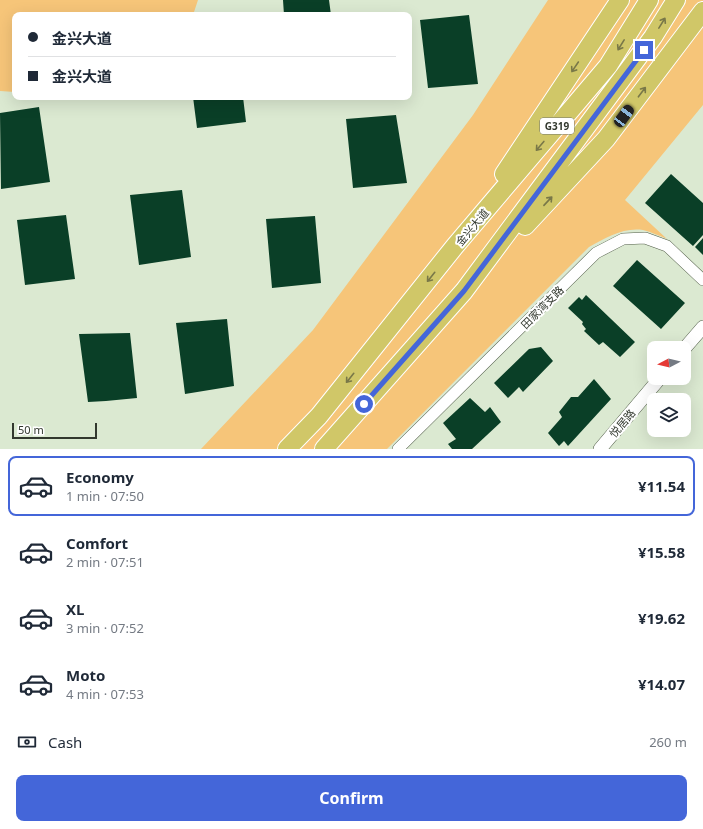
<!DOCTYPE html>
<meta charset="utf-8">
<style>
body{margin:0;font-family:"Noto Sans","Noto Sans SC",sans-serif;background:#f2f2f3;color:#1f2937;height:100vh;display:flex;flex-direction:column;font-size:15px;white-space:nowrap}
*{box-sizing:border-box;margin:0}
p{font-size:13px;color:#747a83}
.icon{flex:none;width:22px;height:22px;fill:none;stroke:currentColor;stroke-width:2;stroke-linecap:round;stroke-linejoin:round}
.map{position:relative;height:449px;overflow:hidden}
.sheet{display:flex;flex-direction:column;background:#fff;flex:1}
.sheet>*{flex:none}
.banner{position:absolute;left:12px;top:12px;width:400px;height:88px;border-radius:8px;box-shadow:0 4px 16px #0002;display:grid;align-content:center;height:88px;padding:0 16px;background:#fff}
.needle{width:26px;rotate:263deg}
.buttons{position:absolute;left:647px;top:341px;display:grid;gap:8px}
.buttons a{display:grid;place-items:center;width:44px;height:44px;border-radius:8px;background:#fff;box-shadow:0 4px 16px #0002;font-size:20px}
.scale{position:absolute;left:12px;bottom:10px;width:85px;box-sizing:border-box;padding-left:4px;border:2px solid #32382e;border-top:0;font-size:11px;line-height:14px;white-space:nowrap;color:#32382e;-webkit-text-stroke:3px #fff;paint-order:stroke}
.end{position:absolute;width:18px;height:18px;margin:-9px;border:5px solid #4466d9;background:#fff;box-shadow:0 0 0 2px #fff}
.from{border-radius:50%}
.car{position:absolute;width:12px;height:24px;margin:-12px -6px;border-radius:5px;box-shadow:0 0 3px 1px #0007;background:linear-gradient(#222 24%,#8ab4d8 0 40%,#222 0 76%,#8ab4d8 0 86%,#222 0)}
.banner b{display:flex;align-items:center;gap:14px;height:38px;font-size:15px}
.banner b+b{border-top:1px solid #e0e1e3}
.banner i{width:10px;height:10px;background:#1f2937}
ul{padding:7px 0 0;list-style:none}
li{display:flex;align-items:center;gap:12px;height:60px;margin:0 8px 6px;padding:0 8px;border:2px solid transparent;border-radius:8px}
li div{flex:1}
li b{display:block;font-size:15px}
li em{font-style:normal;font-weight:700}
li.current{border-color:#4466d9}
li>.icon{width:36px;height:36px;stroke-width:1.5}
.pay{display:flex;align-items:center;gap:10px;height:44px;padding:0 16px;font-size:15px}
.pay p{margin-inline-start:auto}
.cta{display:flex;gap:8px;margin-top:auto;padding:8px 16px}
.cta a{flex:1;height:46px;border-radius:8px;background:#4466d9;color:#fff;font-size:16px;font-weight:700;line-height:46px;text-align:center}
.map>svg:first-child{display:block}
.green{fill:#f6c579}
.building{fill:#0a3f27}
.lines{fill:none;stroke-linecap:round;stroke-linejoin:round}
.minor-casing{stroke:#535f4a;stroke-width:12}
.tertiary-casing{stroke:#535f4a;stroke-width:14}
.trunk-casing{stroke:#fff;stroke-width:20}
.minor{stroke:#fff;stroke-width:11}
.tertiary{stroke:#fff;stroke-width:13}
.trunk{stroke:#d0c768;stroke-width:18}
.oneway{stroke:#797848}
.route{stroke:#4466d9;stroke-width:5}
.labels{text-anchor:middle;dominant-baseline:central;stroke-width:4;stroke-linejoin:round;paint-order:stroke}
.shield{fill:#fff;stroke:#70746d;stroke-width:1}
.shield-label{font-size:10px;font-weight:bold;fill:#32382e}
.street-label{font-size:11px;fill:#32382e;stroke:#fff}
</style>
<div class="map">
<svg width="703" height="449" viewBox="0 0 703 449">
<rect width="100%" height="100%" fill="#dbe9d1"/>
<path class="green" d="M0 0H198L193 15H15V92L0 91Z
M548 0H703V105L625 200 667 239C660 236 651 232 643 230 624 227 605 238 589 247L387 449H201L313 330 473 115Z"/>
<path class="building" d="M283 0H329L331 15H284Z
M469 15 478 84 428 88 420 20Z
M193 97H243L246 122 197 128Z
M39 107 50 182 1 189 0 113Z
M396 115 407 183 353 188 346 119Z
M671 174 703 203V235L693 246 645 203Z
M182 190 191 257 139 265 130 195Z
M66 215 75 279 25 285 17 220Z
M315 216 321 283 272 288 266 219Z
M703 238V255L695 247Z
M637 260 685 303 661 329 613 286Z
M586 295 635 342 620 357 603 342 599 345 584 331 586 329 582 324 583 322 568 308 579 297 582 300Z
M227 319 234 386 185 394 176 323Z
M130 333 137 398 106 401 88 402 79 334Z
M541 347 553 361 523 392 519 387 508 398 494 383 529 349Z
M594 379 611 399 568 446 564 441 559 446 548 433 562 417 559 412 571 397H578Z
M470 398 485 412 490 407 501 422 472 449H452L448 444 456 439 443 423Z"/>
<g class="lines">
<g class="minor-casing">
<path id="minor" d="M398 449 596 253 623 239 645 238 667 246 703 280"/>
</g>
<g class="tertiary-casing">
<path id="tertiary" d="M684 349 703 327
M600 449 660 378"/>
</g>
<g class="trunk-casing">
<path id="trunk" d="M504 174 620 0
M525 226 606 139 703 11
M287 449 319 416 455 246 608 66 649 0
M324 449 464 291 653 37 676 0"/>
</g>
<use href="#minor" class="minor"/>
<use href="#tertiary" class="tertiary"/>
<use href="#trunk" class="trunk"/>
</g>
<defs><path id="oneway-shaft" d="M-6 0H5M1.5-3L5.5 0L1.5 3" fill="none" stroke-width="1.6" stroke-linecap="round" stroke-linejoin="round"/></defs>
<g class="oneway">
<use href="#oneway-shaft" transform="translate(662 23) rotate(-58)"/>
<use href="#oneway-shaft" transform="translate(621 45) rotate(122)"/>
<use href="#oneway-shaft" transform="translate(575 67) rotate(124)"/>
<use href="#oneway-shaft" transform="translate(642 92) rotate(-53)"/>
<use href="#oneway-shaft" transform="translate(540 146) rotate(130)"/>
<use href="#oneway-shaft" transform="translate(548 201) rotate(-47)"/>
<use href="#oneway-shaft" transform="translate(431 277) rotate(129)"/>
<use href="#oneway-shaft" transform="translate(350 378) rotate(129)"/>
</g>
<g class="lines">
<path class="route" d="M364 404 464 291 644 50"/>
</g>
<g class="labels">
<rect class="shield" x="540" y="118" width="34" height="16" rx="3"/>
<g class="shield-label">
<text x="557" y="126">G319</text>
</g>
<g class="street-label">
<text transform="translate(472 227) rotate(-50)">金兴大道</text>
<text transform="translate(542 307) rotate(-45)">田家湾支路</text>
<text transform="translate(622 423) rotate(-50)">悦居路</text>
</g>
</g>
</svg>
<div class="buttons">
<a><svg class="needle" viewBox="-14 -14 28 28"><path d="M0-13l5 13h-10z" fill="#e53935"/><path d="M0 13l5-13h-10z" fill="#747a83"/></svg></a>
<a><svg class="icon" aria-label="layers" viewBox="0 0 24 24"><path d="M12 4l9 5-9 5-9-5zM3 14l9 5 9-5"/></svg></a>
</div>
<div class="scale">50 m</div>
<i class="end from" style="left:364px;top:404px"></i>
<i class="end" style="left:644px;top:50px"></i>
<i class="car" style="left:624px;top:116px;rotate:37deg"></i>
<div class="banner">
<b><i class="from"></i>金兴大道</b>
<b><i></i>金兴大道</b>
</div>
</div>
<section class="sheet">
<ul>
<li class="current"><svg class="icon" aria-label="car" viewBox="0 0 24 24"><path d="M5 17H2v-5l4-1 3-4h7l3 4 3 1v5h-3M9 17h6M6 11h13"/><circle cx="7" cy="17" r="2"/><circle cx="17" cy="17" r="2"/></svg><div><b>Economy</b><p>1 min · 07:50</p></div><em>¥11.54</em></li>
<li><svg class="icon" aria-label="car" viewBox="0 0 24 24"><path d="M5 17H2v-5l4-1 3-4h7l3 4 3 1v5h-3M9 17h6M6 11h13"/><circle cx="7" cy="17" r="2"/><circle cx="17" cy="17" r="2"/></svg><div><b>Comfort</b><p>2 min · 07:51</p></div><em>¥15.58</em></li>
<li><svg class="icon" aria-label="car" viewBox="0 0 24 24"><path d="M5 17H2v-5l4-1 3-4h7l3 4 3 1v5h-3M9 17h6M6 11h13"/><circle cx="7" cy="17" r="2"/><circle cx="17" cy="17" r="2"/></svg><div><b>XL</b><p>3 min · 07:52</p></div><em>¥19.62</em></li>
<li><svg class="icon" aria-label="car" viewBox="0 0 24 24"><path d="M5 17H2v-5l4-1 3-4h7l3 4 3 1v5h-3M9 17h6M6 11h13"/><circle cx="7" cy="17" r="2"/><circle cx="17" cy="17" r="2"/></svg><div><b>Moto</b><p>4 min · 07:53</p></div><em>¥14.07</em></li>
</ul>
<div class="pay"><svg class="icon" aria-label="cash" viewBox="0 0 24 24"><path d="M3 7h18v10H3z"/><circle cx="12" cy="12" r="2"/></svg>Cash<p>260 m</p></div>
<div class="cta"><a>Confirm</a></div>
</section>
